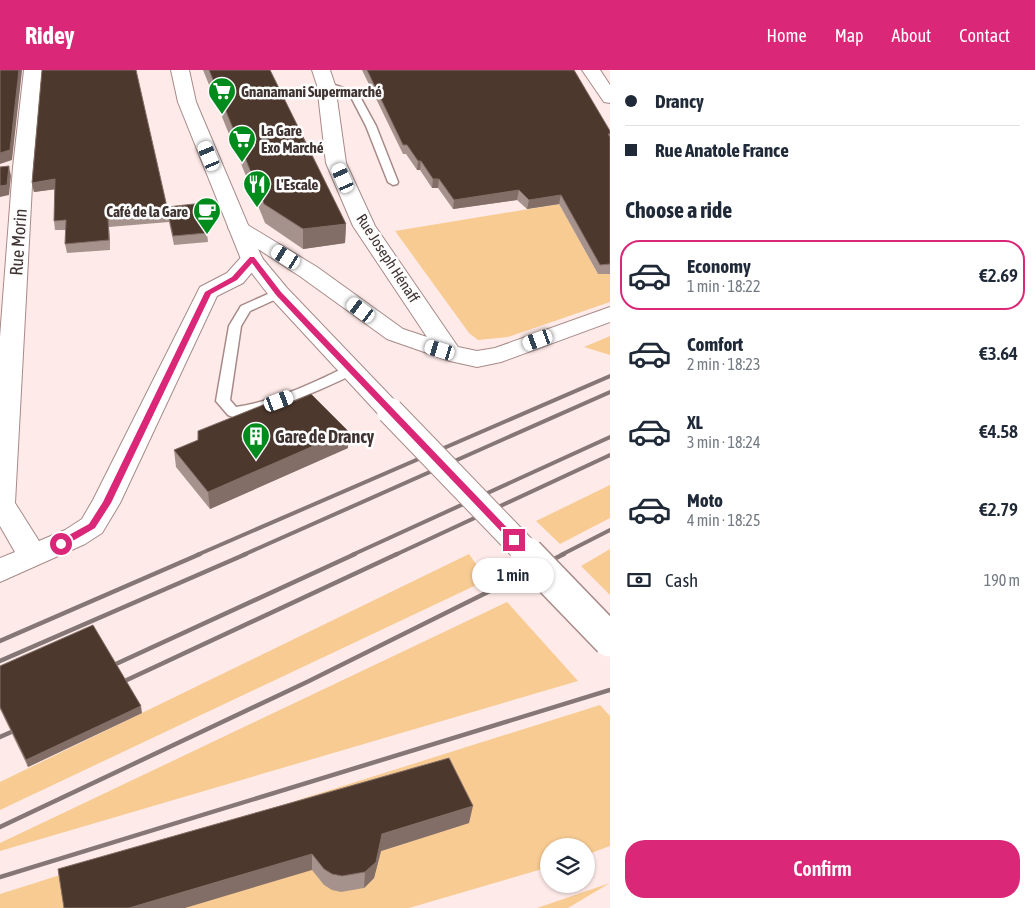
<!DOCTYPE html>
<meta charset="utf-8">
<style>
body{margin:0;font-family:"Asap Condensed",sans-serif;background:#f2f2f3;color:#1f2937;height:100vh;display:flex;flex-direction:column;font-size:19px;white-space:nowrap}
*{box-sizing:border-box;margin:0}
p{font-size:16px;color:#747a83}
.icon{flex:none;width:28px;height:28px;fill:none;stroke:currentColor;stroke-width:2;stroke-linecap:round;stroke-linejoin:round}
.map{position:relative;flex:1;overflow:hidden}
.drawer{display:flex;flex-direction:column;background:#fff;width:425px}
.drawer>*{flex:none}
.top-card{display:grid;align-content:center;height:110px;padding:0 15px;background:#fff}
.fabs{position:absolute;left:540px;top:768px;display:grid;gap:10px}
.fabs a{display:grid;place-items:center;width:55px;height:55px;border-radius:50%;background:#fff;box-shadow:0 1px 4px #0004;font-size:25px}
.end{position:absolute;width:22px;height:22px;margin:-11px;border:6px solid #db2777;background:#fff;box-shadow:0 0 0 2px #fff}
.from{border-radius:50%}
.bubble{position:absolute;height:35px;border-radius:18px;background:#fff;box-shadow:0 1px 4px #0004;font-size:16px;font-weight:600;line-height:35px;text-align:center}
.car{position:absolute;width:15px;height:30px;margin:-15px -8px;border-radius:6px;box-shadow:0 0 4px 1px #0007;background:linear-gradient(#fff 24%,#345 0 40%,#fff 0 76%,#345 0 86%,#fff 0)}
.top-card b{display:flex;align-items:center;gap:18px;height:48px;font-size:19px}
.top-card b+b{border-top:1px solid #e0e1e3}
.top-card i{width:12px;height:12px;background:#1f2937}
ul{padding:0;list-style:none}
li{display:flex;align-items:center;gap:15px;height:70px;margin:0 10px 8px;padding:0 5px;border:2px solid transparent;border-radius:20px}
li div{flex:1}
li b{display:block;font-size:19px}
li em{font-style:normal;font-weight:600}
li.selected{border-color:#db2777}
li>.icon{width:45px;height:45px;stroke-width:1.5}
h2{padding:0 15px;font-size:22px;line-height:60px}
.pay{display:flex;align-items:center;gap:12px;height:55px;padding:0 15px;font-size:19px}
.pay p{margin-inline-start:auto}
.action{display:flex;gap:10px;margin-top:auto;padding:10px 15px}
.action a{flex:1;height:58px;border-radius:20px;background:#db2777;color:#fff;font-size:20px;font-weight:600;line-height:58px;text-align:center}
header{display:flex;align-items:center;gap:30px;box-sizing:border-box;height:70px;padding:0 25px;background:#db2777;color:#fff}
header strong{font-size:24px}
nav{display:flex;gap:28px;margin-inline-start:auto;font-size:18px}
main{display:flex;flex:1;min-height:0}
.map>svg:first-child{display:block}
.green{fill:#f8cb93}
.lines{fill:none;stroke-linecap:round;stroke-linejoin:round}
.lane-casing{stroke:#a78a88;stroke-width:3}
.street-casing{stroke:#a78a88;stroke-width:2}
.secondary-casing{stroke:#a78a88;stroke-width:2}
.lane{fill:#fff;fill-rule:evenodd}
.street{fill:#fff;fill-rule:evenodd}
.secondary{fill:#fff;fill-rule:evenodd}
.rail-far1{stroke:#857775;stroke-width:4}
.rail{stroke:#857775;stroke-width:4.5}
.secondary-bridge-far1-casing{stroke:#a78a88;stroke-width:28;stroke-linecap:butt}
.secondary-bridge-casing{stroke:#a78a88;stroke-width:36;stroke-linecap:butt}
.secondary-bridge-far1{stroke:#fff;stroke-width:26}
.secondary-bridge{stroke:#fff;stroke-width:33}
.wall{fill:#a6928c}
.shaded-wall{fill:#826e66}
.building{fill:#4d382e;stroke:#826e66}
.route{fill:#db2777}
.labels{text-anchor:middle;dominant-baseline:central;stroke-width:5;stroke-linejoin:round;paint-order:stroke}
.far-poi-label{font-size:15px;font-weight:bold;fill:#3f3332;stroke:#fdfdfd;text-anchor:start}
.far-street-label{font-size:15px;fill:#3f3332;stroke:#fdfdfd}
.street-label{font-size:18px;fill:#3f3332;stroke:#fdfdfd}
.poi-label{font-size:18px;font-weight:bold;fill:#3f3332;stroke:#fdfdfd;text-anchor:start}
</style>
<header>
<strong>Ridey</strong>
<nav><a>Home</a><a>Map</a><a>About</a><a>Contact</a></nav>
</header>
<main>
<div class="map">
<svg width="610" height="838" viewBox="0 0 610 838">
<rect width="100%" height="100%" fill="#feebe9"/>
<path class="green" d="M559 134 598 204H610V232L508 267 478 270 469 263 395 161Z
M610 266V285L584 277Z
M610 415V448L560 474 536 451Z
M610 479V525L581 496Z
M469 484 487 510 0 740V712Z
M507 532 578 611 0 781V773Z
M600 635 610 646V776L586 785V776H549V797L409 838H0V824Z
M610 813 568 838H537Z"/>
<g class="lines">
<g class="lane-casing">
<path id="lane" d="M326 12 358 23 376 56 398 112 397 114 393 115 388 112 366 56 351 27 323 17 321 15Z
M279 219 283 220 285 223 283 226 250 241 241 256 230 330 236 337C275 331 311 314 346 297L351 296 358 300 356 303C316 322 277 340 233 347L228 345 216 331 229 256 241 236Z"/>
</g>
<g class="street-casing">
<path id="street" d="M24 0H42L33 97 15 433 39 471 65 460 82 449 93 430 200 217 227 203 244 184 252 182 260 184 263 189 243 213 217 226 120 433 102 463 85 474 0 512V488L15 482 0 456V267L13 97Z
M312 0H330L335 15 346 93 375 156 458 277 477 281 495 278 610 237V252L501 292 477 297 450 291 387 269 301 207 232 162 228 158 232 154 239 152 246 154 317 197 403 259 427 267 353 156 326 93 317 15Z
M582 0H600L610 15V33L604 32Z"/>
</g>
<g class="secondary-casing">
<path id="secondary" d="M171 0H189L196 32 262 188 287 218 399 335 403 341 399 347 390 349 381 347 271 228 241 189 178 32Z"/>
</g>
<use href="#lane" class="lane"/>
<use href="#street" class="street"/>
<use href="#secondary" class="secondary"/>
<path class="rail-far1" d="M197 485 610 306
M243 485 610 322
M352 485 610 367
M395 485 610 385
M561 485 610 460"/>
<path class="rail" d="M0 571 200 484
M0 591 246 484
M105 599 355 484
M114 616 397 484
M0 667 25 656
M0 757 307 612 564 484
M0 807 610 620"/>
<g class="secondary-bridge-far1-casing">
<path id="secondary-bridge-far1" d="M390 341 529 485"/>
</g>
<g class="secondary-bridge-casing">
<path id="secondary-bridge" d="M527 484 610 570"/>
</g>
<use href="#secondary-bridge-far1" class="secondary-bridge-far1"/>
<use href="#secondary-bridge" class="secondary-bridge"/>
</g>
<path class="wall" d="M203 0H270L346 154 345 173 303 179 265 153Z
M362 0H574L610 61V204H598L559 134 527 139 517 130 453 139 438 118H432L420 100H417L406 84H403Z
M32 113 167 137 207 163 208 172 174 175 169 152 109 157 110 180 67 183 65 174 66 160H55L54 151 55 119 34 122Z
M348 378 210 439 176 397 174 380Z
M0 596 142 643 28 697 0 639Z
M469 753 381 781 374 808 364 818 341 822 332 820 324 815 312 800 58 799Z"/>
<path class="shaded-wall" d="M19 0H22V1L12 90 0 94V83Z
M418 91H421L420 100H417Z
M9 96 11 106 9 125 0 127V116Z
M55 109 57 119 34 122 32 113Z
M433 109H439L438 118H432Z
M519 120 517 130 453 139 454 130Z
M561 125 559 134 527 139 529 130Z
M108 147 109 157 110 180 109 170Z
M346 154 345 173 303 179V159Z
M348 361V378L210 439 208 422Z
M141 636 142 643 28 697 26 690Z
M473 736 469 753 381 781 374 808 364 818 365 802 382 764Z
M312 784V800L185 838H129Z"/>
<path class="building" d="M0 0H19L10 80 0 83Z
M42 0H136L167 137 203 133 207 163 173 166 168 143 108 147 109 170 65 174 66 150 54 151 55 109 32 113Z
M209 0H270L346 154 303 159 264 134Z
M367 0H574L610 61V64H608L610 67V194L600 195 561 125 529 130 519 120 454 130 439 109H433L421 91H418L407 75H403Z
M9 96 7 115 0 116V97Z
M311 324 348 361 208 422 174 380 198 370V361L283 327 292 332Z
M93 555 141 636 26 690 0 637V596Z
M449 688 473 736 382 764 376 792 365 802 342 806 332 804 324 799 312 784 129 838H64L58 799Z"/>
<path class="route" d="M250 187H254L281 222 517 468V472H511L307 258 276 225 252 193 237 210 211 224 111 433 95 458 64 476H58V471L89 454 103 432 205 222 232 207Z"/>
<defs>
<g id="supermarket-pin" transform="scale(1.4375)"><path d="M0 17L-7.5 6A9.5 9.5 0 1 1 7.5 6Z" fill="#008c1c" stroke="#fdfdfd"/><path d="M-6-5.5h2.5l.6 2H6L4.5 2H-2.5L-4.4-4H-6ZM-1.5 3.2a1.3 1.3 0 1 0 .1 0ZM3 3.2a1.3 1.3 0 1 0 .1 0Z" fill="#fff"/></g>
<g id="restaurant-pin" transform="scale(1.4375)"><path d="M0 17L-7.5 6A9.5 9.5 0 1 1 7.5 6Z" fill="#008c1c" stroke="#fdfdfd"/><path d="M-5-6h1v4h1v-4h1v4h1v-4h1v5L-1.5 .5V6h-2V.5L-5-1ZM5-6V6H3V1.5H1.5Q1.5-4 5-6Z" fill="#fff"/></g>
<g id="cafe-pin" transform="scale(1.4375)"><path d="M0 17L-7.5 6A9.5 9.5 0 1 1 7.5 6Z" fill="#008c1c" stroke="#fdfdfd"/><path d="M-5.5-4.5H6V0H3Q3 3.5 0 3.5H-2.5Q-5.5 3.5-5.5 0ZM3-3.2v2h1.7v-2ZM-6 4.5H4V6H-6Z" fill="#fff"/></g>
<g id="building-pin" transform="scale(1.4375)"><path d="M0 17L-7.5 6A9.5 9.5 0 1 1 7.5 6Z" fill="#008c1c" stroke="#fdfdfd"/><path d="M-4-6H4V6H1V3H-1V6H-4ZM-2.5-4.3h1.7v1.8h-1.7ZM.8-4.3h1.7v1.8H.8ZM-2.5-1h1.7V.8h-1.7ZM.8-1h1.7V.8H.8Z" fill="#fff"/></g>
</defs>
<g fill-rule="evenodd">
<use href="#supermarket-pin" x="222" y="21"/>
<use href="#supermarket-pin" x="242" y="69"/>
<use href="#restaurant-pin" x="257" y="114"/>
<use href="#cafe-pin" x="207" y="141"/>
<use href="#building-pin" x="256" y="366"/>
</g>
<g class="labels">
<g class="far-poi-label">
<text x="241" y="21">Gnanamani Supermarché</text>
<text x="261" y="60">La Gare<tspan x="261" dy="17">Exo Marché</tspan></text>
<text x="276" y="114">L'Escale</text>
<text x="188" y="141" text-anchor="end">Café de la Gare</text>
</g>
<g class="far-street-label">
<text transform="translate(388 188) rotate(57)">Rue Joseph Hénaff</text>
</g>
<g class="street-label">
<text transform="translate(18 172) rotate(-86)">Rue Morin</text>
</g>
<g class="poi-label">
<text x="275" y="366">Gare de Drancy</text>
</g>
</g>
</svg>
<div class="fabs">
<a><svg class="icon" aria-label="layers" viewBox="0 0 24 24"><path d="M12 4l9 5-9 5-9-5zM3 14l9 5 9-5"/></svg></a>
</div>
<i class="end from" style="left:61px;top:474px"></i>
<i class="end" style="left:514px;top:470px"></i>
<div class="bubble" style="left:472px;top:488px;width:82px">1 min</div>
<i class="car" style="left:209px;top:86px;rotate:337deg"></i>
<i class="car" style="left:343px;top:108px;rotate:336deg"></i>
<i class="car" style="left:286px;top:187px;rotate:302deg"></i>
<i class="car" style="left:361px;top:240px;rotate:307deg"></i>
<i class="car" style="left:538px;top:270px;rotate:250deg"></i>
<i class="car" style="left:440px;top:280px;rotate:287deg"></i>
<i class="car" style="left:279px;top:331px;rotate:69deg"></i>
</div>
<section class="drawer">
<div class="top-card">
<b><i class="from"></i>Drancy</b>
<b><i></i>Rue Anatole France</b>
</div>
<h2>Choose a ride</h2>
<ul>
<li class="selected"><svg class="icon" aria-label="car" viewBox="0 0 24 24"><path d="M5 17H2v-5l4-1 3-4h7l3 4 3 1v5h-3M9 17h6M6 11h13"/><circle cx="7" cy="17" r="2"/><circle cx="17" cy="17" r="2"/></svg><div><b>Economy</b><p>1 min · 18:22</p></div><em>€2.69</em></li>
<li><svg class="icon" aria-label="car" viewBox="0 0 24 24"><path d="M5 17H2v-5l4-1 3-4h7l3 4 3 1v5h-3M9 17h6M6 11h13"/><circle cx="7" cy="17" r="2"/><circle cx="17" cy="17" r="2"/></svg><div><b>Comfort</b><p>2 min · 18:23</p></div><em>€3.64</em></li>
<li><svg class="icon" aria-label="car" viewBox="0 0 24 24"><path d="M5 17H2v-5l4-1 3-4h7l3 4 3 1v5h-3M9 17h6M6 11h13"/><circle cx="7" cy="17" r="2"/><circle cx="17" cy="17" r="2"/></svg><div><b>XL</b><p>3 min · 18:24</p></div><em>€4.58</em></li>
<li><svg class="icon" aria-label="car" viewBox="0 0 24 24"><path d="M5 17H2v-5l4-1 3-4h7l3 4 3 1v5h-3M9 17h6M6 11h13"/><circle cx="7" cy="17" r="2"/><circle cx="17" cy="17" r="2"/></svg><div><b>Moto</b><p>4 min · 18:25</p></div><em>€2.79</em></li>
</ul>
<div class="pay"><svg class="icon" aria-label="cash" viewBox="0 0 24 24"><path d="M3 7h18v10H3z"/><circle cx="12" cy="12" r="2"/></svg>Cash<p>190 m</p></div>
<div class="action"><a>Confirm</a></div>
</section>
</main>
